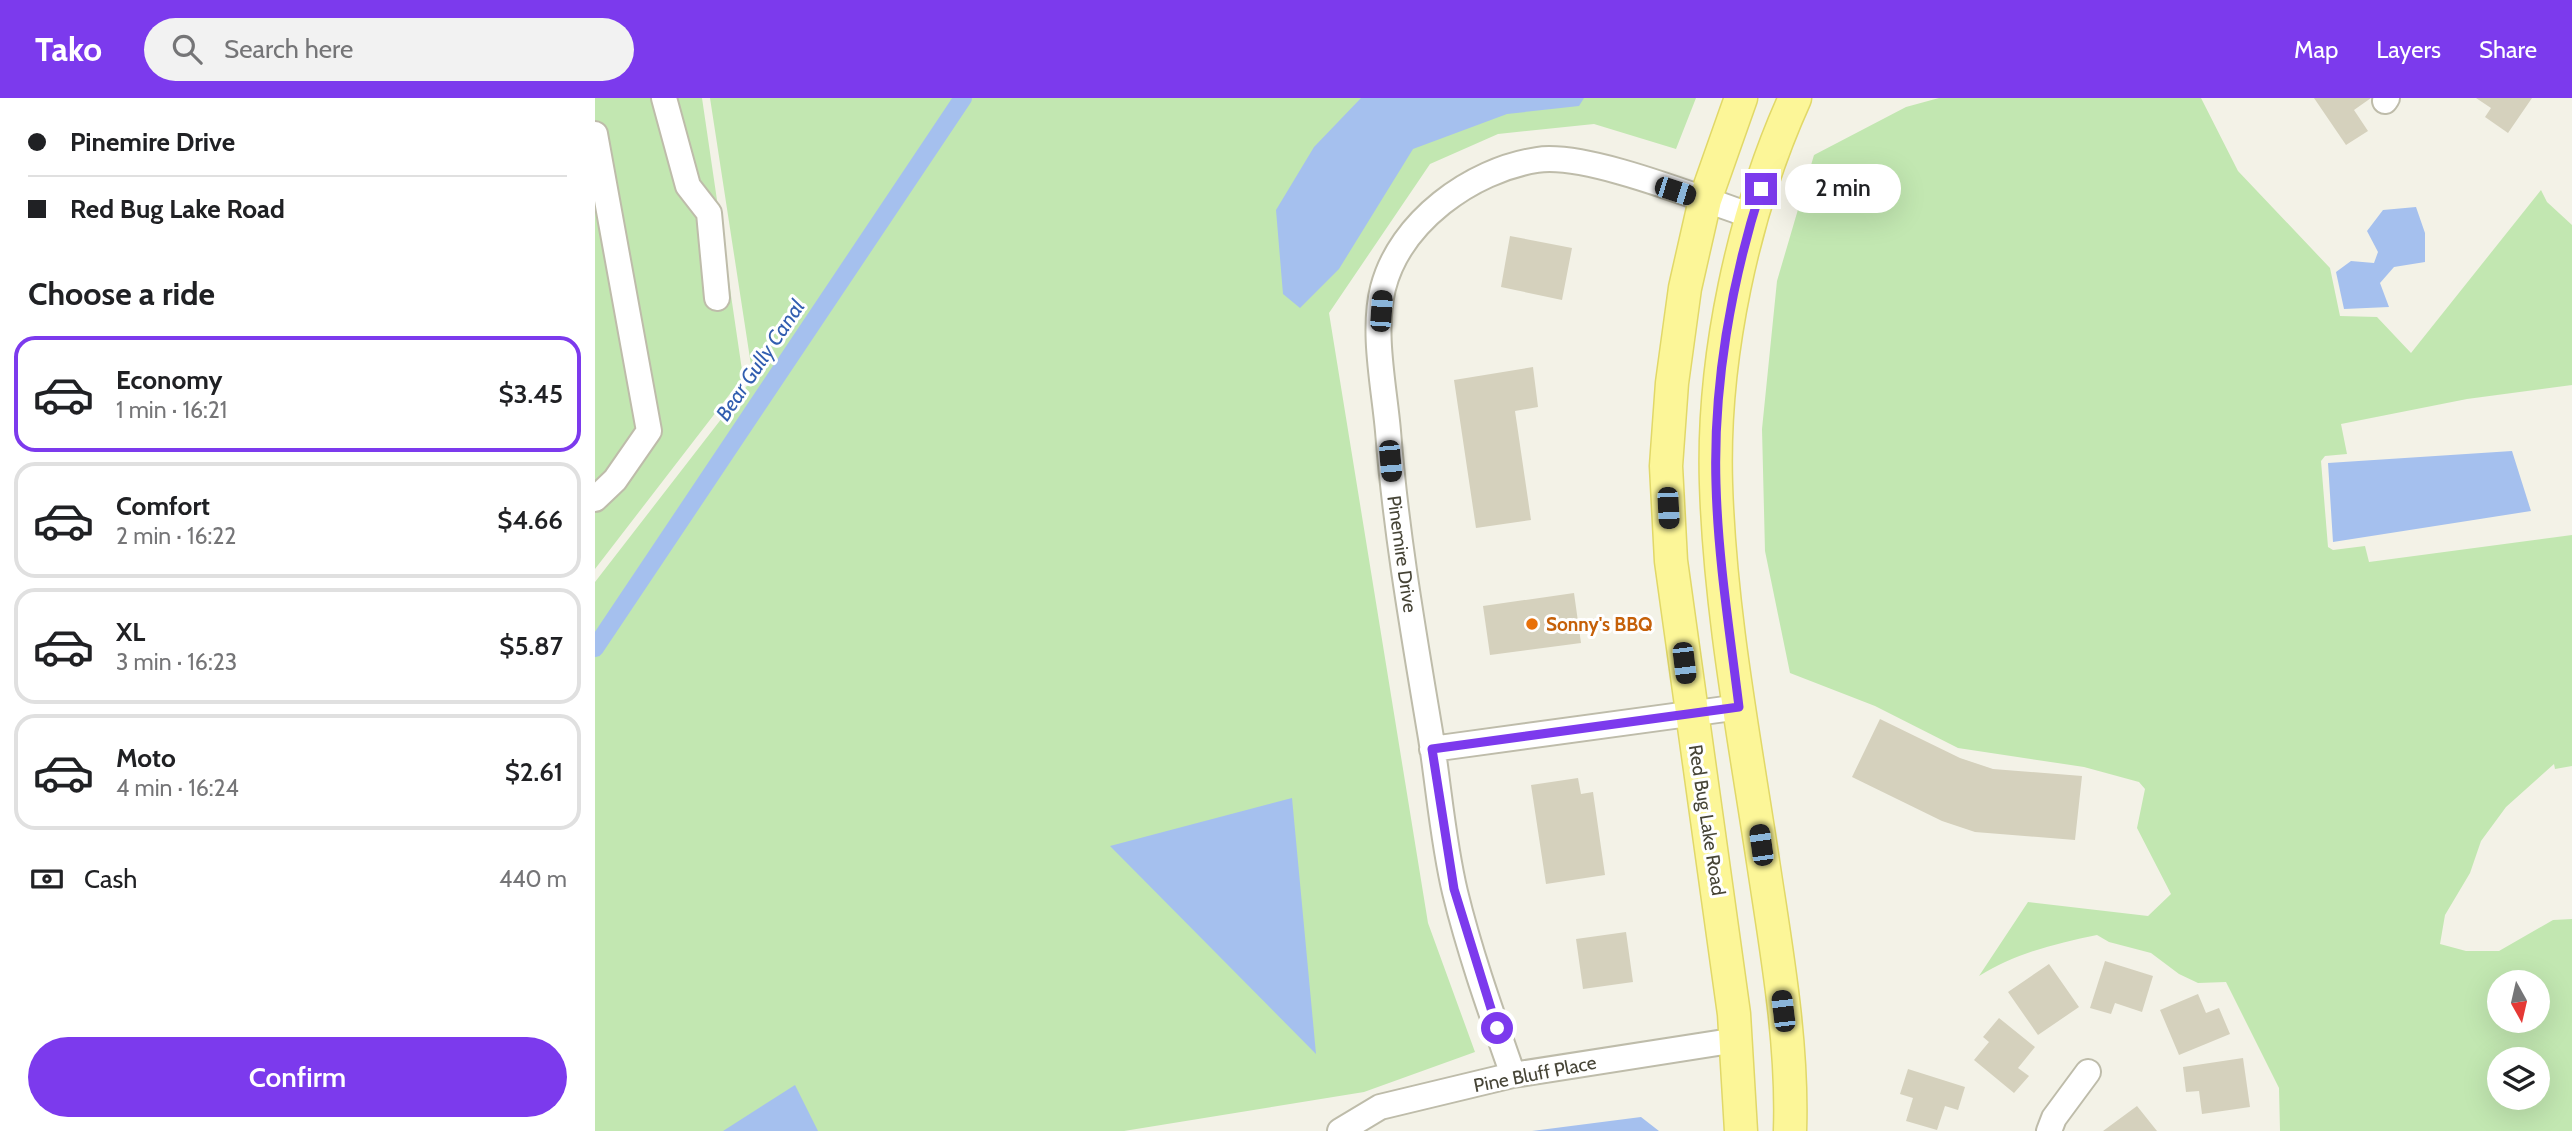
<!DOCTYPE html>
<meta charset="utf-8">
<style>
body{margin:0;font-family:Cabin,sans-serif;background:#f2f2f2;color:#202124;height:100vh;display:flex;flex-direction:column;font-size:26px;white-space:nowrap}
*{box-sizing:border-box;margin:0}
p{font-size:23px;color:#757577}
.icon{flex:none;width:38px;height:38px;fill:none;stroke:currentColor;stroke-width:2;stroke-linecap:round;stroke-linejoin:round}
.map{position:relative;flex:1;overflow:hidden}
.details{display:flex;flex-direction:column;background:#fff;width:595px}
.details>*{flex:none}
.top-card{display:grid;align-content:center;height:154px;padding:0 28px;background:#fff}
.needle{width:46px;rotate:172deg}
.tools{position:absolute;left:1892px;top:872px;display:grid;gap:14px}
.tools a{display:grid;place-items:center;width:63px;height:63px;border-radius:50%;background:#fff;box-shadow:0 7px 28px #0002;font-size:35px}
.end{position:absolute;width:32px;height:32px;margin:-16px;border:9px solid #7c3aed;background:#fff;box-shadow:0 0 0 4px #fff}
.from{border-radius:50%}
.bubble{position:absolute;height:49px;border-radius:24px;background:#fff;box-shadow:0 7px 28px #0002;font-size:23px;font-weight:600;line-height:49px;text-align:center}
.car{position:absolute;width:21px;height:42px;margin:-21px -10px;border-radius:9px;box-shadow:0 0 5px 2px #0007;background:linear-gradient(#222 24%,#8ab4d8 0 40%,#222 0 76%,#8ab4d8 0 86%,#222 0)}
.top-card b{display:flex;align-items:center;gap:24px;height:66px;font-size:26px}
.top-card b+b{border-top:2px solid #e0e0e0}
.top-card i{width:18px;height:18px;background:#202124}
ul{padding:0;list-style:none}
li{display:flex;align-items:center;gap:21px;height:116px;margin:0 14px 10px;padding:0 14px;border:4px solid #e0e0e0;border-radius:21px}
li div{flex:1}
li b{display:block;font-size:26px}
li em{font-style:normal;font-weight:600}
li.active{border-color:#7c3aed}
li>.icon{width:63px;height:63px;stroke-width:1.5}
h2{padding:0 28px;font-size:32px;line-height:84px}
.pay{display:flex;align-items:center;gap:18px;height:77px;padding:0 28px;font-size:26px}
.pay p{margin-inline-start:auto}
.primary-button{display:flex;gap:14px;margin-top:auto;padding:14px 28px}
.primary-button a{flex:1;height:80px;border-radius:42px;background:#7c3aed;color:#fff;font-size:28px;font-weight:600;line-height:80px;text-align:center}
header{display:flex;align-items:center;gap:42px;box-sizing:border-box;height:98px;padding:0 35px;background:#7c3aed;color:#fff}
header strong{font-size:33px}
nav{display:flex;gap:38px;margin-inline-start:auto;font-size:24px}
.search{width:490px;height:63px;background:#f2f2f2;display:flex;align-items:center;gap:18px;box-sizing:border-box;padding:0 24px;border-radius:38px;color:#757577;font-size:26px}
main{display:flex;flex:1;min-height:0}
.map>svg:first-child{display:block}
.green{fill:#c2e7b1;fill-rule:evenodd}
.water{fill:#a5c0ee}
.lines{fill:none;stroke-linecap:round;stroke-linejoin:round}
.canal{stroke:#a5c0ee;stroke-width:18}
.building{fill:#d5d1bd}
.minor-casing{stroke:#bebcaa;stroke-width:28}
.major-casing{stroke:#e1d868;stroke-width:35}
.minor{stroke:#fff;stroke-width:24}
.major{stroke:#fcf698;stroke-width:32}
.route{stroke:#7c3aed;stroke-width:9}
.food-dot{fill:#e8710a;stroke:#fff;stroke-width:2.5}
.labels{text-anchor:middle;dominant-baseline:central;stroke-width:6;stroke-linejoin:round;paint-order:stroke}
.street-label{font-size:19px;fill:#464436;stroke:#fff}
.food-label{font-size:19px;font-weight:bold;fill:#c56008;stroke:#fff;text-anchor:start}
.water-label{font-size:21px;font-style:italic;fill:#325eb0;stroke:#fff}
</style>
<header>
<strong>Tako</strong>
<div class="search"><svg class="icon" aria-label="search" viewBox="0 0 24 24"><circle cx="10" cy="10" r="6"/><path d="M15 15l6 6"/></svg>Search here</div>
<nav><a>Map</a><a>Layers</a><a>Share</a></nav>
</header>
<main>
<section class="details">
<div class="top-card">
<b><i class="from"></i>Pinemire Drive</b>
<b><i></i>Red Bug Lake Road</b>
</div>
<h2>Choose a ride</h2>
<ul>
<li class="active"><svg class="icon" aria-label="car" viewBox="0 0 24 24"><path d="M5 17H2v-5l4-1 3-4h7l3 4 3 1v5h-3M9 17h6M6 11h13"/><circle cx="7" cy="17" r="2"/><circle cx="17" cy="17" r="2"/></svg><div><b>Economy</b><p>1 min · 16:21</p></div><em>$3.45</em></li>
<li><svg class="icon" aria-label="car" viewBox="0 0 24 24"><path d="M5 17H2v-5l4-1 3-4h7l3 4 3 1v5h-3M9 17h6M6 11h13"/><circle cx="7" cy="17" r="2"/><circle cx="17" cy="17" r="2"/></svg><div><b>Comfort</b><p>2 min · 16:22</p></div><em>$4.66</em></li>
<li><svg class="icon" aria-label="car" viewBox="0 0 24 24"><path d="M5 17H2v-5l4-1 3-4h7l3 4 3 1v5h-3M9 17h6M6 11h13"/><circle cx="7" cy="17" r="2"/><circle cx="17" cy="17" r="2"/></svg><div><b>XL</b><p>3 min · 16:23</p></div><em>$5.87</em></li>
<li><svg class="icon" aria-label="car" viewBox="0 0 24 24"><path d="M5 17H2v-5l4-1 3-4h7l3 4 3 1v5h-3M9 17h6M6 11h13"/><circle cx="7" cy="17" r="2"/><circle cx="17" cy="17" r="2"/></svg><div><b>Moto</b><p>4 min · 16:24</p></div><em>$2.61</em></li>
</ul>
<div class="pay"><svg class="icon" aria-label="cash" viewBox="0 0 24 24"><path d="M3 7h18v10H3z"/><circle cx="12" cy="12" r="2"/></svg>Cash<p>440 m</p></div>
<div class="primary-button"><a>Confirm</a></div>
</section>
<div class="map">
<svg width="1977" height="1033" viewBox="0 0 1977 1033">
<rect width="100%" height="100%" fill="#f3f2e7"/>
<path class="green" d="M0 0H107L148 279 0 471Z
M115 0H1101L1081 51 999 26 903 36 835 66 734 215 833 825 880 954 769 994 529 1033H0V484L158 280Z
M1344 0H1606L1643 73 1735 170 1745 218 1782 219 1816 255 1946 92 1952 104 1977 127V287L1872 301 1746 326 1752 356 1730 358 1726 363 1733 449 1738 452 1770 448 1774 464 1977 437V668L1960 671 1959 666 1911 709 1886 743 1875 775 1850 817 1845 846 1871 853H1904L1958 822 1977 821V1033H1685L1684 990 1631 884 1603 885 1584 876 1556 855 1514 844 1502 837C1459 846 1421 855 1384 878L1433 804 1553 818 1576 796 1542 730 1550 691 1544 684 1489 669 1363 650 1280 608 1195 575 1170 453 1167 331 1182 183 1219 57 1311 9ZM1904 884H1942V922H1904ZM1904 961H1942V999H1904Z"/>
<path class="water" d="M766 0H989L984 8 912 16 818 51 744 171 705 210 688 196 681 112 719 49Z
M1821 109 1830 135V164L1799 169 1785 185 1794 209 1749 211 1741 174 1756 163 1779 165 1783 154 1772 133 1788 112Z
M1917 353 1936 413 1738 444 1733 365Z
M697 700 721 956 515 748Z
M200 987 223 1033H128Z
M1046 1019 1064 1033H937Z"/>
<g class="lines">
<path class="canal" d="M0 550 368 0"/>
</g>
<path class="building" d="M1719 0H1776L1759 12 1773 33 1751 47Z
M1881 0H1937L1913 35 1890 19 1896 10Z
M915 138 977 150 967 202 906 189Z
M938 269 943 309 920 313 936 422 881 430 859 282Z
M979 495 986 545 895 557 888 508Z
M1285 621 1365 660 1398 671 1487 678 1480 742 1380 734 1347 723 1257 679Z
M983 680 986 696 998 694 1010 777 951 786 936 687Z
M1031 834 1038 884 988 891 981 841Z
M1510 863 1558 878 1547 914 1520 905 1516 916 1495 910Z
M1454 866 1484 909 1443 937 1413 894Z
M1603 896 1611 915 1624 910 1635 936 1584 957 1565 912Z
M1404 920 1440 949 1423 970 1434 978 1419 995 1379 962 1394 944 1388 939Z
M1648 960 1655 1009 1607 1016 1604 993 1591 994 1588 969Z
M1313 971 1370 989 1363 1012 1350 1008 1342 1032 1311 1023 1318 1000 1305 996Z
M1542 1008 1562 1033H1508Z"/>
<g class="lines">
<g class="minor-casing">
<path id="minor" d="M69 0 93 88 114 115 122 200
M1790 3 1792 0
M0 36 54 333 20 382 0 401
M837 651 1145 609
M918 977C897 917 875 856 860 794 848 744 844 691 836 640 819 538 801 436 793 333 789 288 777 234 788 190 805 124 876 72 942 62 991 54 1106 101 1157 118
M745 1033 785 1009 918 977 1142 942
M1454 1033 1459 1020 1493 974"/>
</g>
<g class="major-casing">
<path id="major" d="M1146 0 1110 102 1090 190 1077 285 1071 368 1076 463 1139 916 1146 1033
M1195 1033C1198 946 1182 856 1169 770 1150 643 1125 515 1121 386 1117 260 1148 115 1200 0"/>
</g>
<use href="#minor" class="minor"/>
<use href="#major" class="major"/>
</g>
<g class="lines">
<path class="route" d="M902 930 859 791 837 651 1144 609C1135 535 1123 461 1121 386 1118 288 1136 185 1166 91"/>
</g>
<circle class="food-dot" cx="937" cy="526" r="7"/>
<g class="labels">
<g class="street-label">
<text transform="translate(807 456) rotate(82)">Pinemire Drive</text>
<text transform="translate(1112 722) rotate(81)">Red Bug Lake Road</text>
<text transform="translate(940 976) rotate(-11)">Pine Bluff Place</text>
</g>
<g class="food-label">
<text x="951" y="526">Sonny's BBQ</text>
</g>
<g class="water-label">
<text transform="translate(165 262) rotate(-56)">Bear Gully Canal</text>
</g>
</g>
</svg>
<div class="tools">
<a><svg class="needle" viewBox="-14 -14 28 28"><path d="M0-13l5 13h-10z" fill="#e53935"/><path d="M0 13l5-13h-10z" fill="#757577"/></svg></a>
<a><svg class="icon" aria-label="layers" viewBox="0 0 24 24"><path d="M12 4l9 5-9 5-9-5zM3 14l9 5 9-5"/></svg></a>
</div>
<i class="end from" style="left:902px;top:930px"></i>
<i class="end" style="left:1166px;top:91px"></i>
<div class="bubble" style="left:1190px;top:66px;width:116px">2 min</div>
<i class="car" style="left:1080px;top:93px;rotate:108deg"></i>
<i class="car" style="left:786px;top:213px;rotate:4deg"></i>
<i class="car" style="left:795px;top:363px;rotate:175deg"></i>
<i class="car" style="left:1073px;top:410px;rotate:177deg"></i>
<i class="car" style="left:1089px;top:565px;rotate:173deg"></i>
<i class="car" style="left:1166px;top:747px;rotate:352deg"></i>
<i class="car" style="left:1188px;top:913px;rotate:353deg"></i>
</div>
</main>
